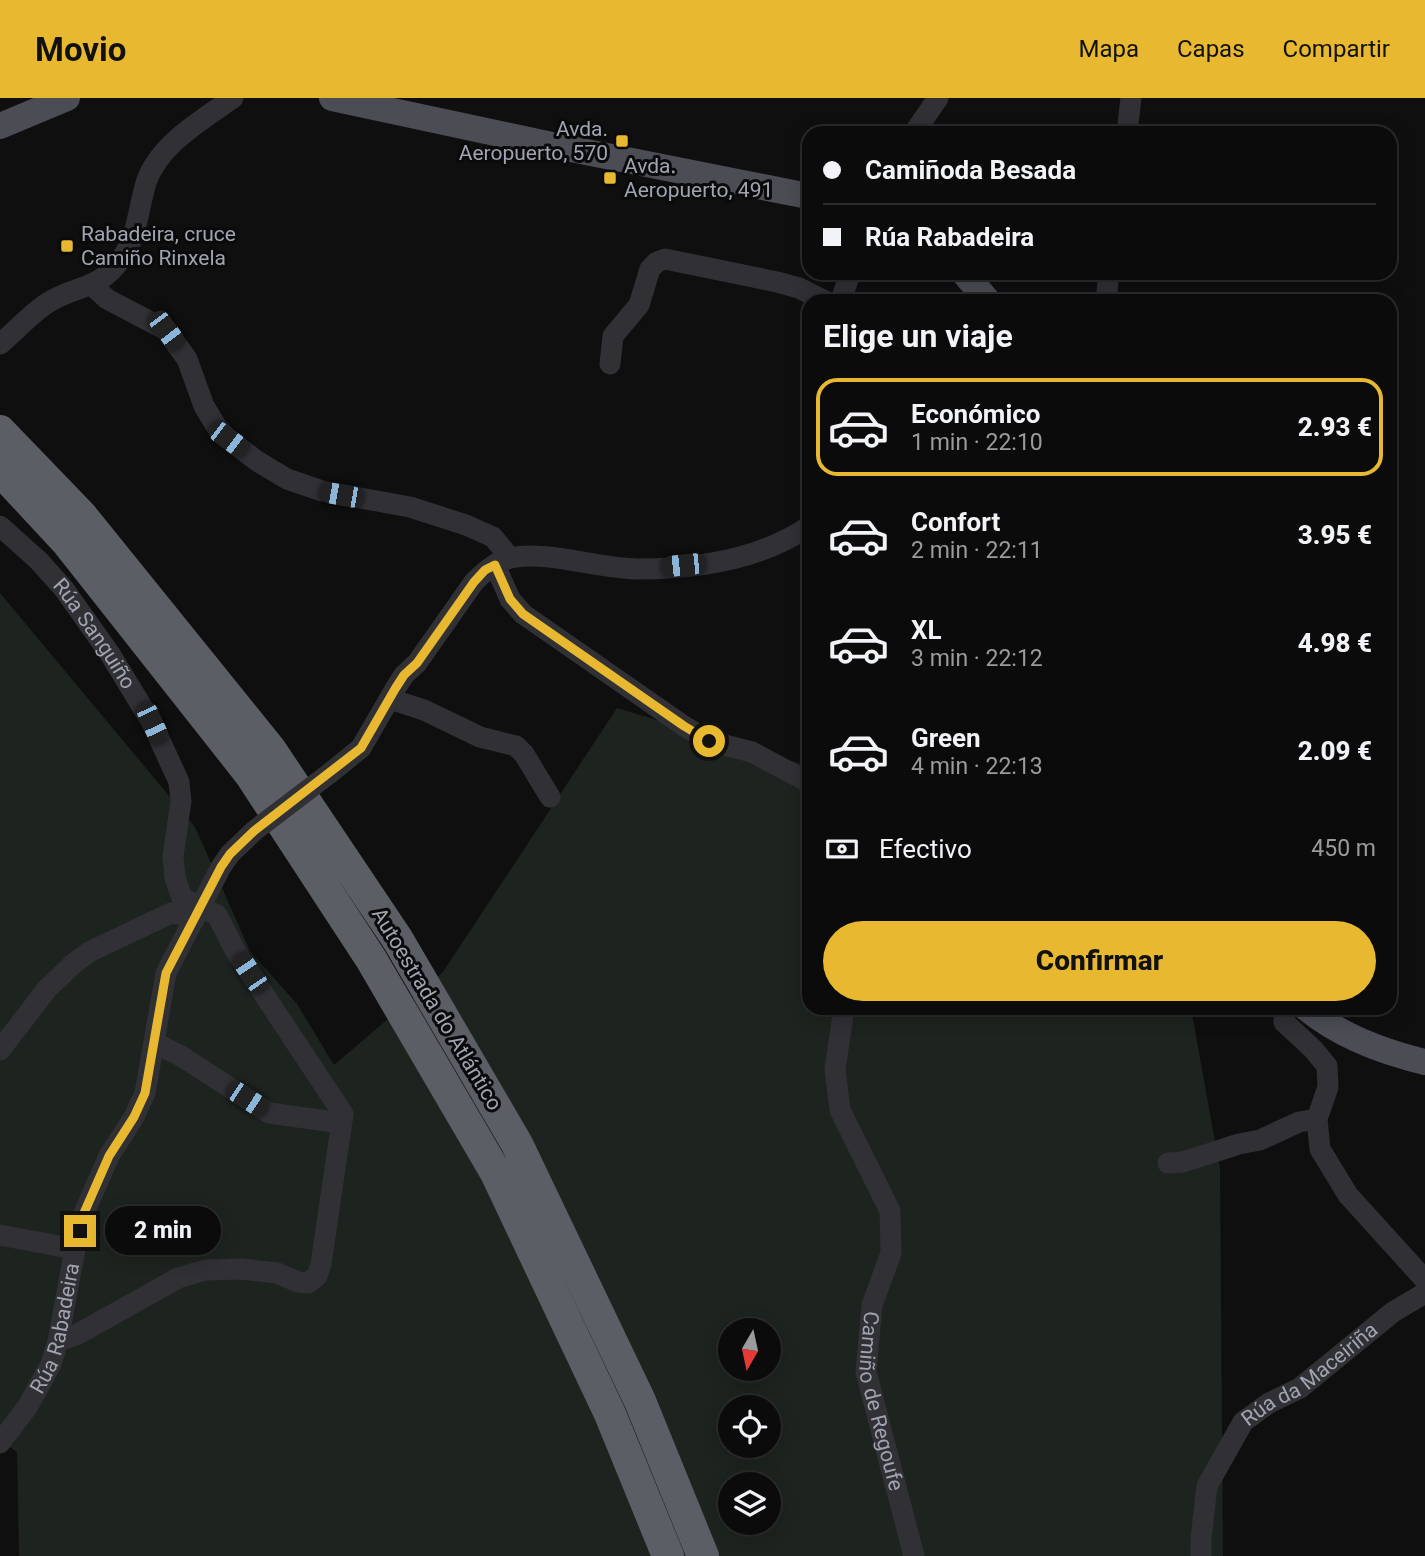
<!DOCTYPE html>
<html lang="es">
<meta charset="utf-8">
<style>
body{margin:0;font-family:Roboto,sans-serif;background:#19191a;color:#f1f3f6;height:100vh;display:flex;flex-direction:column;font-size:26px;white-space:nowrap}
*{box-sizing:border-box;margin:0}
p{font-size:23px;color:#9a9b9d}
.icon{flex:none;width:38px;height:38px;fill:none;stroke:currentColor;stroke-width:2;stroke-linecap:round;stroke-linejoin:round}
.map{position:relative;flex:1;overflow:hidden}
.sheet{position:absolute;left:802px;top:196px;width:595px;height:721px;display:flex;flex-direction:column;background:#0b0b0c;border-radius:21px;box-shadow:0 4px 18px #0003,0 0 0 2px #2b2b2d}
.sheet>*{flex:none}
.guide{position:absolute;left:802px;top:28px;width:595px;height:154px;border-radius:21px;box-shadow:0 4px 18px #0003,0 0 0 2px #2b2b2d;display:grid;align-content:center;height:154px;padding:0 21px;background:#0b0b0c}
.needle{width:46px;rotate:189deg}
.fabs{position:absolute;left:718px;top:1220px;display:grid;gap:14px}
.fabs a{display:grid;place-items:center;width:63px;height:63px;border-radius:50%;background:#0b0b0c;box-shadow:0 4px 18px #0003,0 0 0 2px #2b2b2d;font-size:35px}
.end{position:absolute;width:32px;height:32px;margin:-16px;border:9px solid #e7b830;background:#111;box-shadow:0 0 0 4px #111}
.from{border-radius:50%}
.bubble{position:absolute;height:49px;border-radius:24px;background:#0b0b0c;box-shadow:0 4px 18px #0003,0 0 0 2px #2b2b2d;font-size:23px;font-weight:800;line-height:49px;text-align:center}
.car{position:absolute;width:21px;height:42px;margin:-21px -10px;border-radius:9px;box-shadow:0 0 5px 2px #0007;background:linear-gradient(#222 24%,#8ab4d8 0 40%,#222 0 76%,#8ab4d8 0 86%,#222 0)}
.guide b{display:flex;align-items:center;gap:24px;height:66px;font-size:26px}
.guide b+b{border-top:2px solid #2b2b2d}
.guide i{width:18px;height:18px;background:#f1f3f6}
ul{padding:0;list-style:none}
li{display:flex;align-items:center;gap:21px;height:98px;margin:0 14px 10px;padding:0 7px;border:4px solid transparent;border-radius:21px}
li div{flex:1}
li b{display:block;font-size:26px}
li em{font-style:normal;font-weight:800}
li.active{border-color:#e7b830}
li>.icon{width:63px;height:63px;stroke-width:1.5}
h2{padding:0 21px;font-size:32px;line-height:84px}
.pay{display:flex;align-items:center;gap:18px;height:77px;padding:0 21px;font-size:26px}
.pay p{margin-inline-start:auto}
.action{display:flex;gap:14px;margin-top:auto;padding:14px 21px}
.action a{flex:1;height:80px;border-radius:42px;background:#e7b830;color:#111;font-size:28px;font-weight:800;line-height:80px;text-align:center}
header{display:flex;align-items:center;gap:42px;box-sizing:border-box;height:98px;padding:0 35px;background:#e7b830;color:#111}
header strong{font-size:33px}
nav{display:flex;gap:38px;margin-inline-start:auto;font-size:24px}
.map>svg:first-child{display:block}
.green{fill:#1d241f;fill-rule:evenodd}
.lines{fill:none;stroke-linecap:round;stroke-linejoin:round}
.minor{stroke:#303035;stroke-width:21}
.major{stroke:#4c4d54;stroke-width:26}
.highway{stroke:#5c5e65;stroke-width:32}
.minor-bridge{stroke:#303035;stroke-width:21}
.route{stroke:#e7b830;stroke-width:9}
.poi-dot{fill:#e7b830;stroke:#0a0a0b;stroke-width:2.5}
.labels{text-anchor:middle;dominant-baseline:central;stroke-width:6;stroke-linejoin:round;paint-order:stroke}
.poi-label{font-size:21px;fill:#a0a4b0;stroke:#0a0a0b;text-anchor:start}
.street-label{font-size:21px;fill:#a0a4b0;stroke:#0a0a0b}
</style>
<header>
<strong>Movio</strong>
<nav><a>Mapa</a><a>Capas</a><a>Compartir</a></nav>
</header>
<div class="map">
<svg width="1425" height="1458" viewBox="0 0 1425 1458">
<rect width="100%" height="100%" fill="#0f0f10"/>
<path class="green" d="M0 495 195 729 250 853 297 906 334 967 443 874 617 610 808 668V910H1191L1220 1071 1223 1458H19L17 1354 0 1342ZM730 1232H768V1270H730ZM730 1309H768V1348H730ZM730 1386H768V1424H730Z"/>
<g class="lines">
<g class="minor">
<path d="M914 35 938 0"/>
<path d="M1127 35 1131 0"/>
<path d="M92 187 107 201 166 232 187 261 204 308 216 328 228 341 257 363 287 381 322 393 410 409 466 427 493 439 510 460"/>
<path d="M841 203 850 175"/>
<path d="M1106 203 1109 175"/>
<path d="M0 246C16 233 31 215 49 204 76 187 98 193 121 161 138 138 138 111 146 85 158 47 202 22 233 0"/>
<path d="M610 266 613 238 639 207 650 171 657 164 665 161 777 184 799 190 825 203"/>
<path id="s1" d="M0 428 39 463 64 491 110 556 152 625 179 684 181 703 173 758 175 780 182 800 217 817 236 854 343 1016 321 1166 317 1178 308 1185 298 1184 277 1175 241 1171 205 1172 178 1180 78 1236 58 1243"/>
<path d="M495 467 510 501 523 516 684 628 709 643 752 654 808 684"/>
<path d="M390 601 424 612 480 639 516 648 524 656 550 699"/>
<path d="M330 675 361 650 395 591 404 577 417 565 474 484C484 474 495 464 510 460 547 452 599 471 638 471 696 471 760 461 808 429"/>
<path id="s2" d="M844 910 835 971 840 1012 890 1113 891 1155 872 1207 866 1274 914 1458"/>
<path d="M1285 910 1284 924 1313 951 1327 968 1328 989 1317 1021 1320 1051 1348 1097 1425 1182"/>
<path d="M155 945 181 958 269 1015 341 1025"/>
<path d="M0 952 47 891 73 866 89 854 171 815 184 817 194 822"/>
<path d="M1168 1065 1183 1064 1239 1046 1260 1042 1299 1024 1317 1021"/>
<path d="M0 1137 75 1151"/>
<path id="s3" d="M0 1345 28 1308 51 1266 58 1243 75 1151 84 1115 109 1058 134 1019 145 995 166 875 221 769 230 756 254 733"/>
<path id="s4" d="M1201 1458V1440L1207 1388 1243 1324 1269 1305 1300 1290 1393 1214 1425 1195"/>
</g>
<path class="major" d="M332 0 561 49 808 98
M0 28 67 0
M964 175 988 203
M1306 910C1340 938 1383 954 1425 964"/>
<path class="highway" d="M0 333 81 417 270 651 398 842 517 1046 640 1303 703 1458
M0 372 67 444 250 676 371 861 496 1075 610 1316 668 1458"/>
<path class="minor-bridge" d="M254 733 330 675"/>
</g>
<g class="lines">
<path class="route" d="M80 1133 84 1115 109 1058 134 1019 145 995 166 875 221 769 230 756 254 733 361 650 395 591 404 577 417 565 474 484 485 472 495 467 510 501 523 516 684 628 709 643"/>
</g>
<g class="poi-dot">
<rect x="615" y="36" width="14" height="14" rx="3.5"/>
<rect x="603" y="73" width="14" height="14" rx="3.5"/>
<rect x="60" y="141" width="14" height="14" rx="3.5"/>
</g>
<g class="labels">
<g class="poi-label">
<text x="608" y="31" text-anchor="end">Avda.<tspan x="608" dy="24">Aeropuerto, 570</tspan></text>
<text x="624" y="68">Avda.<tspan x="624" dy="24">Aeropuerto, 491</tspan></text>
<text x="81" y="136">Rabadeira, cruce<tspan x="81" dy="24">Camiño Rinxela</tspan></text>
</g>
<g class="street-label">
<text stroke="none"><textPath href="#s1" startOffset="144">Rúa Sanguiño</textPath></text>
<text transform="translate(437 911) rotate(59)">Autoestrada do Atlántico</text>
<text stroke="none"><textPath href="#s3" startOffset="130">Rúa Rabadeira</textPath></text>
<text stroke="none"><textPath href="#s4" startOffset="226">Rúa da Maceiriña</textPath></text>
<text stroke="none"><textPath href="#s2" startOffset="411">Camiño de Regoufe</textPath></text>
</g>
</g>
</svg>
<div class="fabs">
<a><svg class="needle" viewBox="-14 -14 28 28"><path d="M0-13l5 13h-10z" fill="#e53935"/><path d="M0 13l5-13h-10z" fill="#9a9b9d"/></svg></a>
<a><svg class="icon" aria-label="locate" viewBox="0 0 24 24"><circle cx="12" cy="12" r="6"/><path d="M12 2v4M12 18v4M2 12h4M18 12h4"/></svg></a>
<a><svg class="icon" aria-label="layers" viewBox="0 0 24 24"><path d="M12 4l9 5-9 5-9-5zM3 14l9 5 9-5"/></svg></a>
</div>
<i class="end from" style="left:709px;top:643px"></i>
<i class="end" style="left:80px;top:1133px"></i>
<div class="bubble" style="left:105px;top:1108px;width:116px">2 min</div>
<i class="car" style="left:166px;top:232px;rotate:143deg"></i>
<i class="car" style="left:228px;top:341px;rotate:127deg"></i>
<i class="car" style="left:341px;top:397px;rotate:280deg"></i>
<i class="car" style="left:683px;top:467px;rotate:264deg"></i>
<i class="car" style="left:152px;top:625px;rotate:155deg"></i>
<i class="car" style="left:250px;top:875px;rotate:326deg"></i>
<i class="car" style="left:247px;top:1001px;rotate:123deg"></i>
<div class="guide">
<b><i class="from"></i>Camiñoda Besada</b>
<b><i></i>Rúa Rabadeira</b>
</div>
<section class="sheet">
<h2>Elige un viaje</h2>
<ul>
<li class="active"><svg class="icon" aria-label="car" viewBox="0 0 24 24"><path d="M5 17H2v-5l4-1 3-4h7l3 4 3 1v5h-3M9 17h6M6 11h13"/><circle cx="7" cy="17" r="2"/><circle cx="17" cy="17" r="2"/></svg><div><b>Económico</b><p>1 min · 22:10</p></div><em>2.93 €</em></li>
<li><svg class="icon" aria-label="car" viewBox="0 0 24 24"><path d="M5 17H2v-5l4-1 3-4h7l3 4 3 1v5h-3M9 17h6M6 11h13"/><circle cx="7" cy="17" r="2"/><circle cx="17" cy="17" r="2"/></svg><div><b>Confort</b><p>2 min · 22:11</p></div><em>3.95 €</em></li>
<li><svg class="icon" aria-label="car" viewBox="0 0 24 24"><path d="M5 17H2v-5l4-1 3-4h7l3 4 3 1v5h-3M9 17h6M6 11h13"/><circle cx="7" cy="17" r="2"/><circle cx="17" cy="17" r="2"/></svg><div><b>XL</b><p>3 min · 22:12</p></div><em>4.98 €</em></li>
<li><svg class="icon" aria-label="car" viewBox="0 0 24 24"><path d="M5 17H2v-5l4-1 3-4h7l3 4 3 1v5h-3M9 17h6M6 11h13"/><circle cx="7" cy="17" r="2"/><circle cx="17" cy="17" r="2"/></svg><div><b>Green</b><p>4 min · 22:13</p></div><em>2.09 €</em></li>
</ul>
<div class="pay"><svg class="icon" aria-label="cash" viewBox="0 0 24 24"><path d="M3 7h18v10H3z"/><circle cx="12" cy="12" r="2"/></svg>Efectivo<p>450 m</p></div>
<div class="action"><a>Confirmar</a></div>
</section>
</div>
